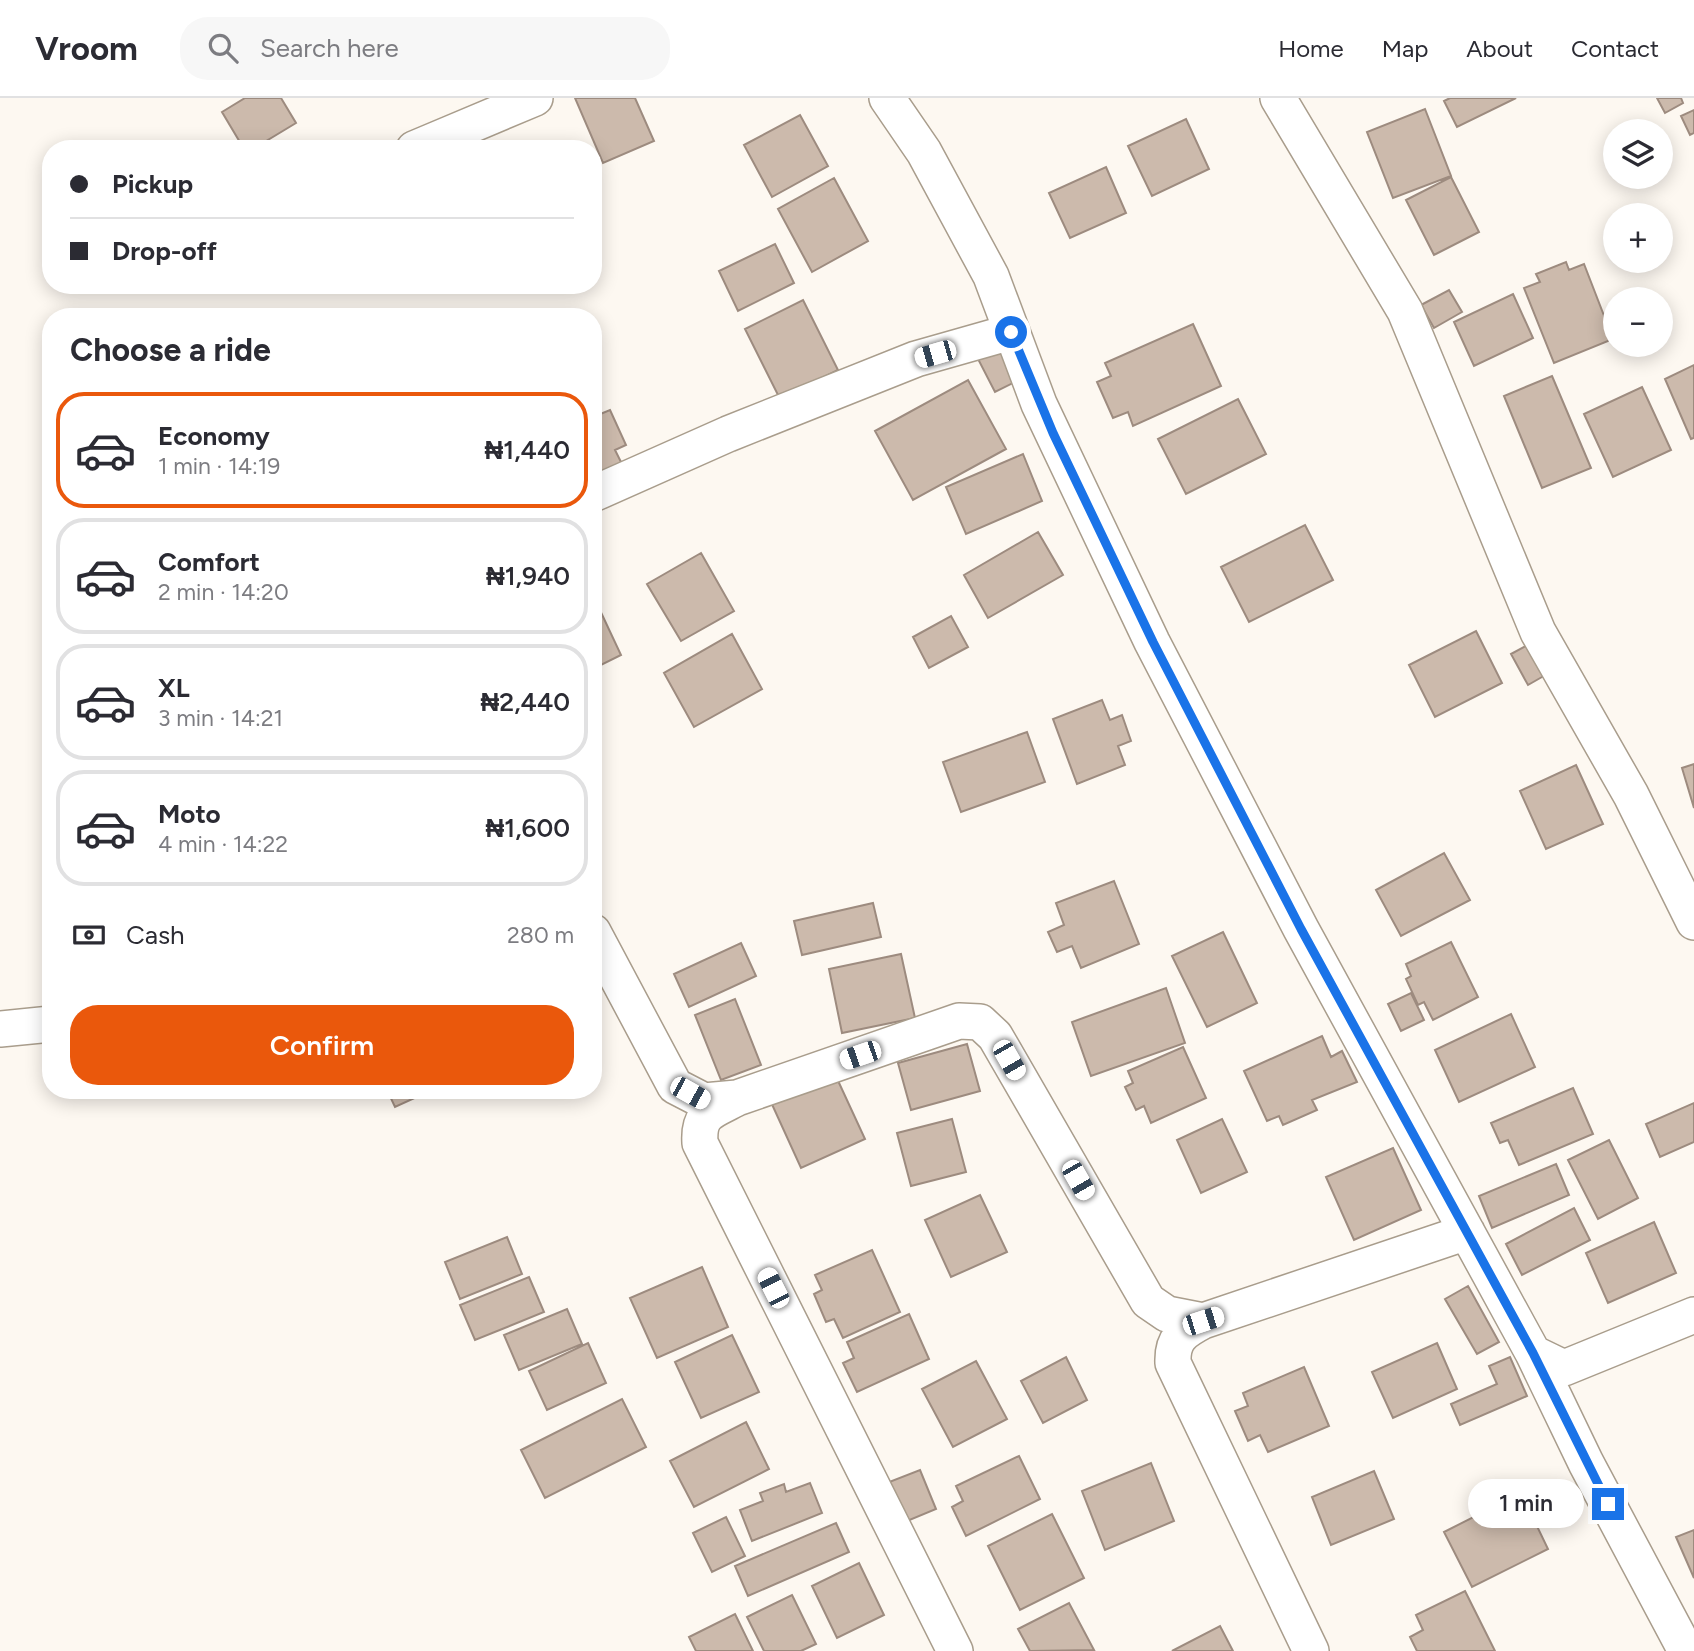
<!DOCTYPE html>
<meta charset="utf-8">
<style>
body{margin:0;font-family:Figtree,sans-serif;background:#f7f7f7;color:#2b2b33;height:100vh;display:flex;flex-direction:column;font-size:26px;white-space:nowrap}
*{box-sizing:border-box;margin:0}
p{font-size:23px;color:#7c7c81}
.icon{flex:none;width:38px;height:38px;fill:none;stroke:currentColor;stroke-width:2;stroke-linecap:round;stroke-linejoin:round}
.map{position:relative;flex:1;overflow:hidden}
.details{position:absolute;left:42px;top:210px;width:560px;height:791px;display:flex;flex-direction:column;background:#fff;border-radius:28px;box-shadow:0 4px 18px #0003}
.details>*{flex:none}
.guide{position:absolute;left:42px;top:42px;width:560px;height:154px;border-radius:28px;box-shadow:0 4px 18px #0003;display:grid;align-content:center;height:154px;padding:0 28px;background:#fff}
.fabs{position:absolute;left:1603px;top:21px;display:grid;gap:14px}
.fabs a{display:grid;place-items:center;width:70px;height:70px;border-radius:50%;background:#fff;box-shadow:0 4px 18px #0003;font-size:35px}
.end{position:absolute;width:32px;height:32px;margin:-16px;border:9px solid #1a73e8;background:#fff;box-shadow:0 0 0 4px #fff}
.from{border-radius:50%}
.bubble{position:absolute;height:49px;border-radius:24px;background:#fff;box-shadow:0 4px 18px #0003;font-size:23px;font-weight:600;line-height:49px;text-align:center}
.car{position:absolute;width:21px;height:42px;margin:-21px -10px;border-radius:9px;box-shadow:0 0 5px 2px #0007;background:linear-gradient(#fff 24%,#345 0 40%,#fff 0 76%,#345 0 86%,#fff 0)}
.guide b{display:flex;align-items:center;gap:24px;height:66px;font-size:26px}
.guide b+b{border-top:2px solid #e1e1e2}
.guide i{width:18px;height:18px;background:#2b2b33}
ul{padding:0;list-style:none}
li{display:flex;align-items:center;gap:21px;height:116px;margin:0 14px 10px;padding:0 14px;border:4px solid #e1e1e2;border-radius:28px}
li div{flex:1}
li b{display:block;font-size:26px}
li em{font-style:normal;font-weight:600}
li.on{border-color:#ea580c}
li>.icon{width:63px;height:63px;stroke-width:1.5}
h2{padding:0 28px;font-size:32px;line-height:84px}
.pay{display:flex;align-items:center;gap:18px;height:77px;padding:0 28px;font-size:26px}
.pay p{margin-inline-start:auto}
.action{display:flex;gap:14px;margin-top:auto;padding:14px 28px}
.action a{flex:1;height:80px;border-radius:28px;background:#ea580c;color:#fff;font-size:28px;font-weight:600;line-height:80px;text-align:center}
header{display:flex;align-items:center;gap:42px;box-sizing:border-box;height:98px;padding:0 35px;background:#fff;border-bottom:2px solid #e1e1e2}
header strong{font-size:33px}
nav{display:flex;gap:38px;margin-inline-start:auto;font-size:24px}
.search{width:490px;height:63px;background:#f7f7f7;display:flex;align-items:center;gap:18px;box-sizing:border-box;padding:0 24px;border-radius:28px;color:#7c7c81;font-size:26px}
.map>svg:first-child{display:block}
.building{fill:#ccbaac;stroke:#9d8b7f;stroke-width:2}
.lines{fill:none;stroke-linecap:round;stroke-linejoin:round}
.street-casing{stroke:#a99d8c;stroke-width:38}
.street{stroke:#fff;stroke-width:35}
.route{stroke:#1a73e8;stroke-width:9}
</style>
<header>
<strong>Vroom</strong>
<div class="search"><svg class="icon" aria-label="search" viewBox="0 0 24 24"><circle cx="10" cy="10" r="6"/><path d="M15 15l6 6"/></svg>Search here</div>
<nav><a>Home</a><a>Map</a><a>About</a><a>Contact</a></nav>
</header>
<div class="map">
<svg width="1694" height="1553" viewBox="0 0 1694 1553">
<rect width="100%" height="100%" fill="#fdf8f1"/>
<path class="building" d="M245 0H281L296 25 253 51H244L222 14Z
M575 0H635L654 43 603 65Z
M1450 0H1516L1457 29 1444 3Z
M1657 0H1681L1683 5 1665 15Z
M1425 11 1451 78 1393 100 1367 34Z
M1694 12V35L1690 37 1681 18Z
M800 17 828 68 772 99 744 47Z
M1186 21 1209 71 1152 98 1128 48Z
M1106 69 1126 115 1070 140 1049 95Z
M1451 79 1479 134 1434 157 1406 102Z
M834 80 868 143 812 174 778 111Z
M775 146 794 185 738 213 719 173Z
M1566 164 1569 172 1584 166 1613 241 1554 265 1524 190 1540 184 1536 176Z
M1449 192 1462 214 1434 230 1421 207Z
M1513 196 1533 240 1474 268 1454 224Z
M803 202 838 272 780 301 745 231Z
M1193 226 1221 288 1133 328 1128 314 1113 320 1097 284 1111 278 1105 265Z
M1003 245 1021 281 995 294 977 259Z
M1694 267V340L1691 341 1665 281Z
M1552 278 1591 370 1542 390 1504 298Z
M968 282 1006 351 913 402 875 333Z
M1642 289 1671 352 1613 379 1584 316Z
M1238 301 1266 356 1186 396 1158 341Z
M610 312 626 347 615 352 622 366 593 378V319Z
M1023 356 1042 403 966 436 946 389Z
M1305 427 1333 482 1249 524 1221 469Z
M1038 434 1063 477 988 520 964 477Z
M701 455 734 513 681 543 647 486Z
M598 508 621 557 593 571V510Z
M951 518 968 549 929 570 913 539Z
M1476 533 1502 585 1435 619 1409 567Z
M732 536 762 591 694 629 664 575Z
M1539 541 1556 571 1528 587 1511 556Z
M1102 602 1110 622 1122 617 1131 643 1118 648 1125 667 1077 686 1053 621Z
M1027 634 1045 684 961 714 943 664Z
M1694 666V710L1682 670Z
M1576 667 1603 726 1546 751 1520 693Z
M1444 755 1470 802 1401 838 1376 792Z
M1114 783 1139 846 1081 870 1072 848 1057 854 1048 834 1064 827 1056 805Z
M873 805 881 839 802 857 794 823Z
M1223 834 1257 905 1207 929 1172 858Z
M1451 844 1478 899 1433 922 1424 904 1418 907 1406 881 1411 878 1406 866Z
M741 845 756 878 689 909 674 876Z
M901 856 915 920 842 935 829 871Z
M1166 890 1185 945 1091 978 1072 924Z
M1411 895 1424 922 1401 933 1388 906Z
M735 901 761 967 721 982 695 917Z
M1511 916 1535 969 1459 1004 1435 952Z
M1322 938 1331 959 1342 953 1357 984 1312 1002 1317 1012 1283 1027 1279 1018 1267 1023 1244 973Z
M967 946 980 993 911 1012 898 965Z
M1183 949 1206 1000 1151 1025 1144 1008 1136 1012 1125 989 1133 985 1128 973Z
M834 974 865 1041 801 1070 770 1002Z
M1573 990 1593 1036 1519 1067 1508 1042 1500 1045 1491 1025Z
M387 992H432L395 1009Z
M1694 1005V1044L1660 1059 1646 1026Z
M952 1021 966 1074 911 1088 897 1035Z
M1222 1021 1247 1074 1201 1095 1177 1042Z
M1609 1042 1638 1100 1598 1121 1568 1062Z
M1393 1050 1421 1112 1354 1142 1326 1079Z
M1556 1066 1569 1097 1492 1130 1479 1098Z
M980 1097 1007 1154 951 1179 925 1122Z
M1574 1110 1590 1142 1522 1177 1506 1146Z
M1654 1124 1676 1175 1608 1205 1586 1155Z
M507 1139 522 1176 460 1201 445 1164Z
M872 1152 900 1214 843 1240 834 1221 826 1224 814 1196 822 1192 815 1177Z
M702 1169 728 1229 657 1260 630 1200Z
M529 1179 544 1214 475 1242 460 1207Z
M1468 1188 1499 1244 1477 1256 1445 1201Z
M567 1211 582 1246 519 1272 504 1237Z
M909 1216 929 1261 857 1294 843 1265 854 1260 847 1244Z
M732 1237 759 1294 701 1320 675 1264Z
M588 1245 606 1285 547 1312 529 1273Z
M1437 1245 1457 1291 1393 1320 1372 1274Z
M1066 1259 1087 1302 1043 1325 1021 1283Z
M1510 1259 1527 1298 1460 1327 1451 1306 1497 1286 1489 1268Z
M976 1263 1007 1321 953 1349 922 1291Z
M1304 1269 1329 1328 1268 1354 1260 1337 1248 1343 1235 1313 1248 1308 1243 1295Z
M622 1301 646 1349 545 1400 521 1352Z
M746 1324 769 1371 694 1409 670 1363Z
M1019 1358 1040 1401 966 1438 952 1409 963 1403 956 1388Z
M1151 1365 1174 1423 1105 1452 1082 1393Z
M920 1372 936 1411 900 1426 884 1386Z
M1374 1373 1394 1421 1331 1447 1312 1399Z
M810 1385 822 1415 752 1443 740 1412 763 1403 760 1395 784 1386 786 1394Z
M1521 1395 1548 1451 1472 1489 1444 1434Z
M1052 1416 1084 1480 1020 1512 988 1448Z
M726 1419 745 1458 712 1474 693 1435Z
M836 1425 849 1454 748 1498 735 1468Z
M1694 1432V1480L1676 1439Z
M859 1465 884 1517 837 1540 812 1488Z
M1465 1493 1495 1553H1417L1410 1539 1423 1532 1416 1517Z
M792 1497 816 1546 801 1553H764L747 1519Z
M1069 1505 1094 1552 1030 1553 1018 1531Z
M735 1516 753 1553H696L689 1539Z
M1220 1528 1233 1553H1172Z"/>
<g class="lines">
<g class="street-casing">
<path id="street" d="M887 0 924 54 991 178 1039 306 1152 544 1301 831 1533 1255 1564 1270 1694 1217
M1278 0 1405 213 1538 534 1631 697 1694 824
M414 51 535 0
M593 396 728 336 916 261 1011 234
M593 834 675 988 704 1003 737 1000 959 923 980 924 995 938 1148 1203 1167 1216 1203 1223
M0 931 51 926
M737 1000C712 1014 698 1014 700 1045L955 1553
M1533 1255 1586 1365 1686 1553
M1311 1553 1173 1265C1172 1241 1182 1234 1203 1223L1467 1134"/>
</g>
<use href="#street" class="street"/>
</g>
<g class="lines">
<path class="route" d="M1011 234 1053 335 1153 544 1301 831 1533 1255 1608 1406"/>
</g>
</svg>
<div class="fabs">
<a><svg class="icon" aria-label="layers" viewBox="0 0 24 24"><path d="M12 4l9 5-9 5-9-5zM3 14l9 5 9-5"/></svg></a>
<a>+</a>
<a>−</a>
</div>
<i class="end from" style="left:1011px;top:234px"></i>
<i class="end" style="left:1608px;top:1406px"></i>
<div class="bubble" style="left:1468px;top:1381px;width:116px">1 min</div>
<i class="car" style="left:935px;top:256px;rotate:254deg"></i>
<i class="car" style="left:860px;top:957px;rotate:251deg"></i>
<i class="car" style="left:1009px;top:962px;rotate:150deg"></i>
<i class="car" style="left:690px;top:995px;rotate:119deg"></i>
<i class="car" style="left:1078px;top:1082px;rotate:150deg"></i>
<i class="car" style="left:773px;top:1190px;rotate:333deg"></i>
<i class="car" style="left:1203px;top:1223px;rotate:72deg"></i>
<div class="guide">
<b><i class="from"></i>Pickup</b>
<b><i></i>Drop-off</b>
</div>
<section class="details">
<h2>Choose a ride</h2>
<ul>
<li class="on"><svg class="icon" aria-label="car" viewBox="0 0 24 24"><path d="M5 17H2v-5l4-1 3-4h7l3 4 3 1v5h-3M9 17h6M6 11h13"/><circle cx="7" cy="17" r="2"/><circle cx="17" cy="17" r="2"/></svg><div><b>Economy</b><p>1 min · 14:19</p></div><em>₦1,440</em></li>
<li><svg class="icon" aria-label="car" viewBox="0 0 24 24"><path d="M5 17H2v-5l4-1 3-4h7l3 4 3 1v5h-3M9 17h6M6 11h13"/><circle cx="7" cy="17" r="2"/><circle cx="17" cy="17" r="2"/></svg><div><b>Comfort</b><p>2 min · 14:20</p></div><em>₦1,940</em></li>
<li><svg class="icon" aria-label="car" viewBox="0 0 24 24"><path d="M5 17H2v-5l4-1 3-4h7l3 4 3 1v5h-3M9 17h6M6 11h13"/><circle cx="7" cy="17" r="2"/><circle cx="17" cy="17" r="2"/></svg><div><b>XL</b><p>3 min · 14:21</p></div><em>₦2,440</em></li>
<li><svg class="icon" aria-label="car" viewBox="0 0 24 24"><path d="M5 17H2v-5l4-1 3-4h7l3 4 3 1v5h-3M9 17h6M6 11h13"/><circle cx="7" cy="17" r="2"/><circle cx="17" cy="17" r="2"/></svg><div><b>Moto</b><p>4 min · 14:22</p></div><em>₦1,600</em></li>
</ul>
<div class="pay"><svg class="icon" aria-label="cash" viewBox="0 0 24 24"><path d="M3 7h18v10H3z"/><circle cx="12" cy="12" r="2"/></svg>Cash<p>280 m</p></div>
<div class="action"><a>Confirm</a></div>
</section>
</div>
